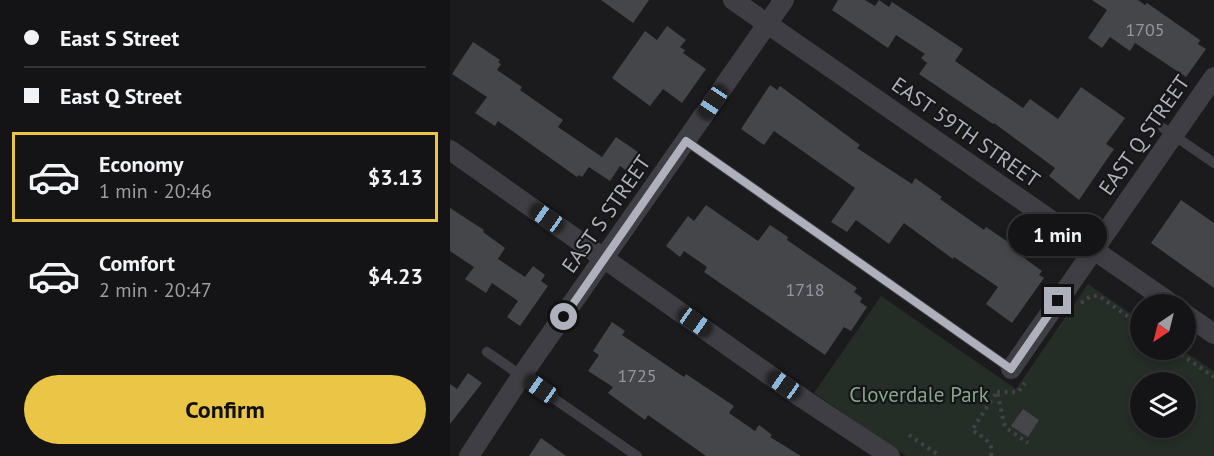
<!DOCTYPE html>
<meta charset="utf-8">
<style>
body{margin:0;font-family:"PT Sans",sans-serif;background:#212123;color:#f1f3f6;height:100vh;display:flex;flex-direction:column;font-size:22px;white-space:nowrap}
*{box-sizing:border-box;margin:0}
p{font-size:20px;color:#9d9ea1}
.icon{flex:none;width:33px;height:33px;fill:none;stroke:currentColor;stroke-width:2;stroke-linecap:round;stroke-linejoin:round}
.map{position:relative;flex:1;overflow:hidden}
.side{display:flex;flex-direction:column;background:#141416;width:450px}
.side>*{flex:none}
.guide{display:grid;align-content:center;height:132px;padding:0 24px;background:#141416}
.needle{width:39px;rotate:215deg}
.fabs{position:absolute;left:680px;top:294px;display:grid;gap:12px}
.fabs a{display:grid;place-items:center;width:66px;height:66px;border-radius:50%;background:#141416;box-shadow:0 3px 9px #0003,0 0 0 2px #333335;font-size:30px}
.end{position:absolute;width:27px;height:27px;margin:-14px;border:8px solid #aeb1bc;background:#111;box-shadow:0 0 0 3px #111}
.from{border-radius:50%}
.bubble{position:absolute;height:42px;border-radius:21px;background:#141416;box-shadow:0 3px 9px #0003,0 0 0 2px #333335;font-size:20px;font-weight:700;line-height:42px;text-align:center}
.car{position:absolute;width:18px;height:36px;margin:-18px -9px;border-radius:8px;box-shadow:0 0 4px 2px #0007;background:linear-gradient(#222 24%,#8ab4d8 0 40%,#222 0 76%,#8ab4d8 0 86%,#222 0)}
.guide b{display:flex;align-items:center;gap:21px;height:57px;font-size:22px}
.guide b+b{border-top:2px solid #333335}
.guide i{width:15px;height:15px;background:#f1f3f6}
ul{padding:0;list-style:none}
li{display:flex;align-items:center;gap:18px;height:90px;margin:0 12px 9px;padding:0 12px;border:3px solid transparent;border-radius:0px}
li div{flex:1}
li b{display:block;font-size:22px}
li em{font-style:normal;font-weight:700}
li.selected{border-color:#ebc545}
li>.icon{width:54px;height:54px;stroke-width:1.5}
.primary-button{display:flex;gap:12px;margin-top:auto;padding:12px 24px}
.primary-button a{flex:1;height:69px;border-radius:36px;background:#ebc545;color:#111;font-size:24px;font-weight:700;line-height:69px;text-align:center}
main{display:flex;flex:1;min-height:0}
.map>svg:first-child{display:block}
.green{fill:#252d27;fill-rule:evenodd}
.building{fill:#45464a}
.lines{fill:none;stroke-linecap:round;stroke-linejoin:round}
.path{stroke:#424349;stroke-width:4;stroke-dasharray:3 4.5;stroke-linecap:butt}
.service{stroke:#3e3e44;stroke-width:10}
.minor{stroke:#3e3e44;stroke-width:20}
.route{stroke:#aeb1bc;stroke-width:8}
.labels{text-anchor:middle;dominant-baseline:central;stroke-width:4.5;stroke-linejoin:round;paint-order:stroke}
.number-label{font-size:18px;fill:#9496a0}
.street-label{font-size:21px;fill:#aeb1bc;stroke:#161618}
.park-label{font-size:21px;fill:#86a68c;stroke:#161618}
</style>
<main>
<section class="side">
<div class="guide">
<b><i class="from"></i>East S Street</b>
<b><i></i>East Q Street</b>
</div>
<ul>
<li class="selected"><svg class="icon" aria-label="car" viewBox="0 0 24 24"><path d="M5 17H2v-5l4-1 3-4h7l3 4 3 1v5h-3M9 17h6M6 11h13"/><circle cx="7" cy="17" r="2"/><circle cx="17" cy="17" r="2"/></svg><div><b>Economy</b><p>1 min · 20:46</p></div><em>$3.13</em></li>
<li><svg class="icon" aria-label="car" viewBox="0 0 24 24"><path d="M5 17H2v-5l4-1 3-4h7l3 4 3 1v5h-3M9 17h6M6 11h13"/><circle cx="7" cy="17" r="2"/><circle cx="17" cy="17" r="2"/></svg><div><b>Comfort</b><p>2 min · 20:47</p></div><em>$4.23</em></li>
</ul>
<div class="primary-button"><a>Confirm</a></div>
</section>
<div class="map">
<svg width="764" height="456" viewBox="0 0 764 456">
<rect width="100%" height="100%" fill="#1b1b1d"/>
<path class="green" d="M638 284 690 320V350H732L764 371V456H456L364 393 431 296 566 389ZM690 382H735V428H690Z"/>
<path class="building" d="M151 0H199L183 23Z
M388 0H415L425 6 429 0 439 7 442 2 513 49 505 61 573 108 580 99 608 119 631 87 675 118 656 144 664 149 629 200 599 176 605 168 544 123 543 124 469 74 477 63 471 58 475 54 446 35 438 48 382 10Z
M642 0H688L695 5 697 3 750 40 748 44 756 49 736 77 685 43 680 51 660 37 652 48 638 38 657 10Z
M217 26 236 40 230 47 235 50 233 53 256 69 232 103 213 89 200 106 162 78 195 31 207 40Z
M23 42 50 60 48 62 51 64 47 70 72 87 70 90 113 120 108 127 152 157 166 137 191 154 178 172 170 166 160 181 139 167 132 177 129 175 127 177 48 121 45 126 25 113 37 97 2 74Z
M320 85 327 90 330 86 410 145 407 148 462 184 465 178 492 197 490 199 534 230 536 227 564 246 562 249 592 271 589 275 594 278 562 323 536 304 548 287 504 257 503 259 454 223 439 244 406 220 397 232 381 222 405 188 324 131 314 145 291 129Z
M731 200 764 223V288L701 243Z
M256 205 308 241 320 225 338 237 337 240 407 288 404 292 412 298 410 302 417 307 401 331 394 327 375 355 254 272 257 267 234 251 230 257 216 246 238 216 244 221Z
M0 208 34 230 33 232 55 248 48 259 75 277 83 266 95 275 91 281 98 286 70 326 57 317 68 301 42 283 36 293 15 279 24 267 0 251Z
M162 322 175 331 172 335 234 377 236 374 284 406 279 413 305 431 309 425 322 435 320 437 351 456H256L198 415 195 420 158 393 163 387 138 371 149 355 143 351Z
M18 373 32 383 0 424V384L7 389Z
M573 409 589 420 578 437 561 426Z
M91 438 116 456H79Z"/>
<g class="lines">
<path class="path" d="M631 303 641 296H649L690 325
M725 350 764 377
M547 392H568L575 383
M459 435 490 456
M541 456C544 442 533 437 522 430L547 392 555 427 578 443"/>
<path class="service" d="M713 128 764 163
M236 141 561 369
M37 352 187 456"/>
<path class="minor" d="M283 0 722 304
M0 150 352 398 440 456
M735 314 764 334
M561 369 764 77
M19 456 72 375 334 0"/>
</g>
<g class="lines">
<path class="route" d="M114 317 236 141 561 369 608 301"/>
</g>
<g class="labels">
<g class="number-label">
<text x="695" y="29">1705</text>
<text x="355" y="289">1718</text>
<text x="187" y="375">1725</text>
</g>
<g class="street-label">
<text transform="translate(516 132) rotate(35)">EAST 59TH STREET</text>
<text transform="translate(694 135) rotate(-55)">EAST Q STREET</text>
<text transform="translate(156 214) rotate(-55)">EAST S STREET</text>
</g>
<g class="park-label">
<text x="469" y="394">Cloverdale Park</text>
</g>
</g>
</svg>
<div class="fabs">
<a><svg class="needle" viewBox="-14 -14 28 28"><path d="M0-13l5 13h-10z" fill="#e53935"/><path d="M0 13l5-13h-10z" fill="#9d9ea1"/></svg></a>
<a><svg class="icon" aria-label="layers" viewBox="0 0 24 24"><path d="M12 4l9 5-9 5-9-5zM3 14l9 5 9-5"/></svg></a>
</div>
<i class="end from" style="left:114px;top:317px"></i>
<i class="end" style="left:608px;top:301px"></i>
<div class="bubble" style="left:558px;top:214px;width:99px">1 min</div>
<i class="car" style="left:263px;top:102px;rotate:214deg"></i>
<i class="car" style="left:97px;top:218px;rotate:305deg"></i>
<i class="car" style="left:245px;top:322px;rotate:125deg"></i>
<i class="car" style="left:334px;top:385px;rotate:305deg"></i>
<i class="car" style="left:91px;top:389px;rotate:305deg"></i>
</div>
</main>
